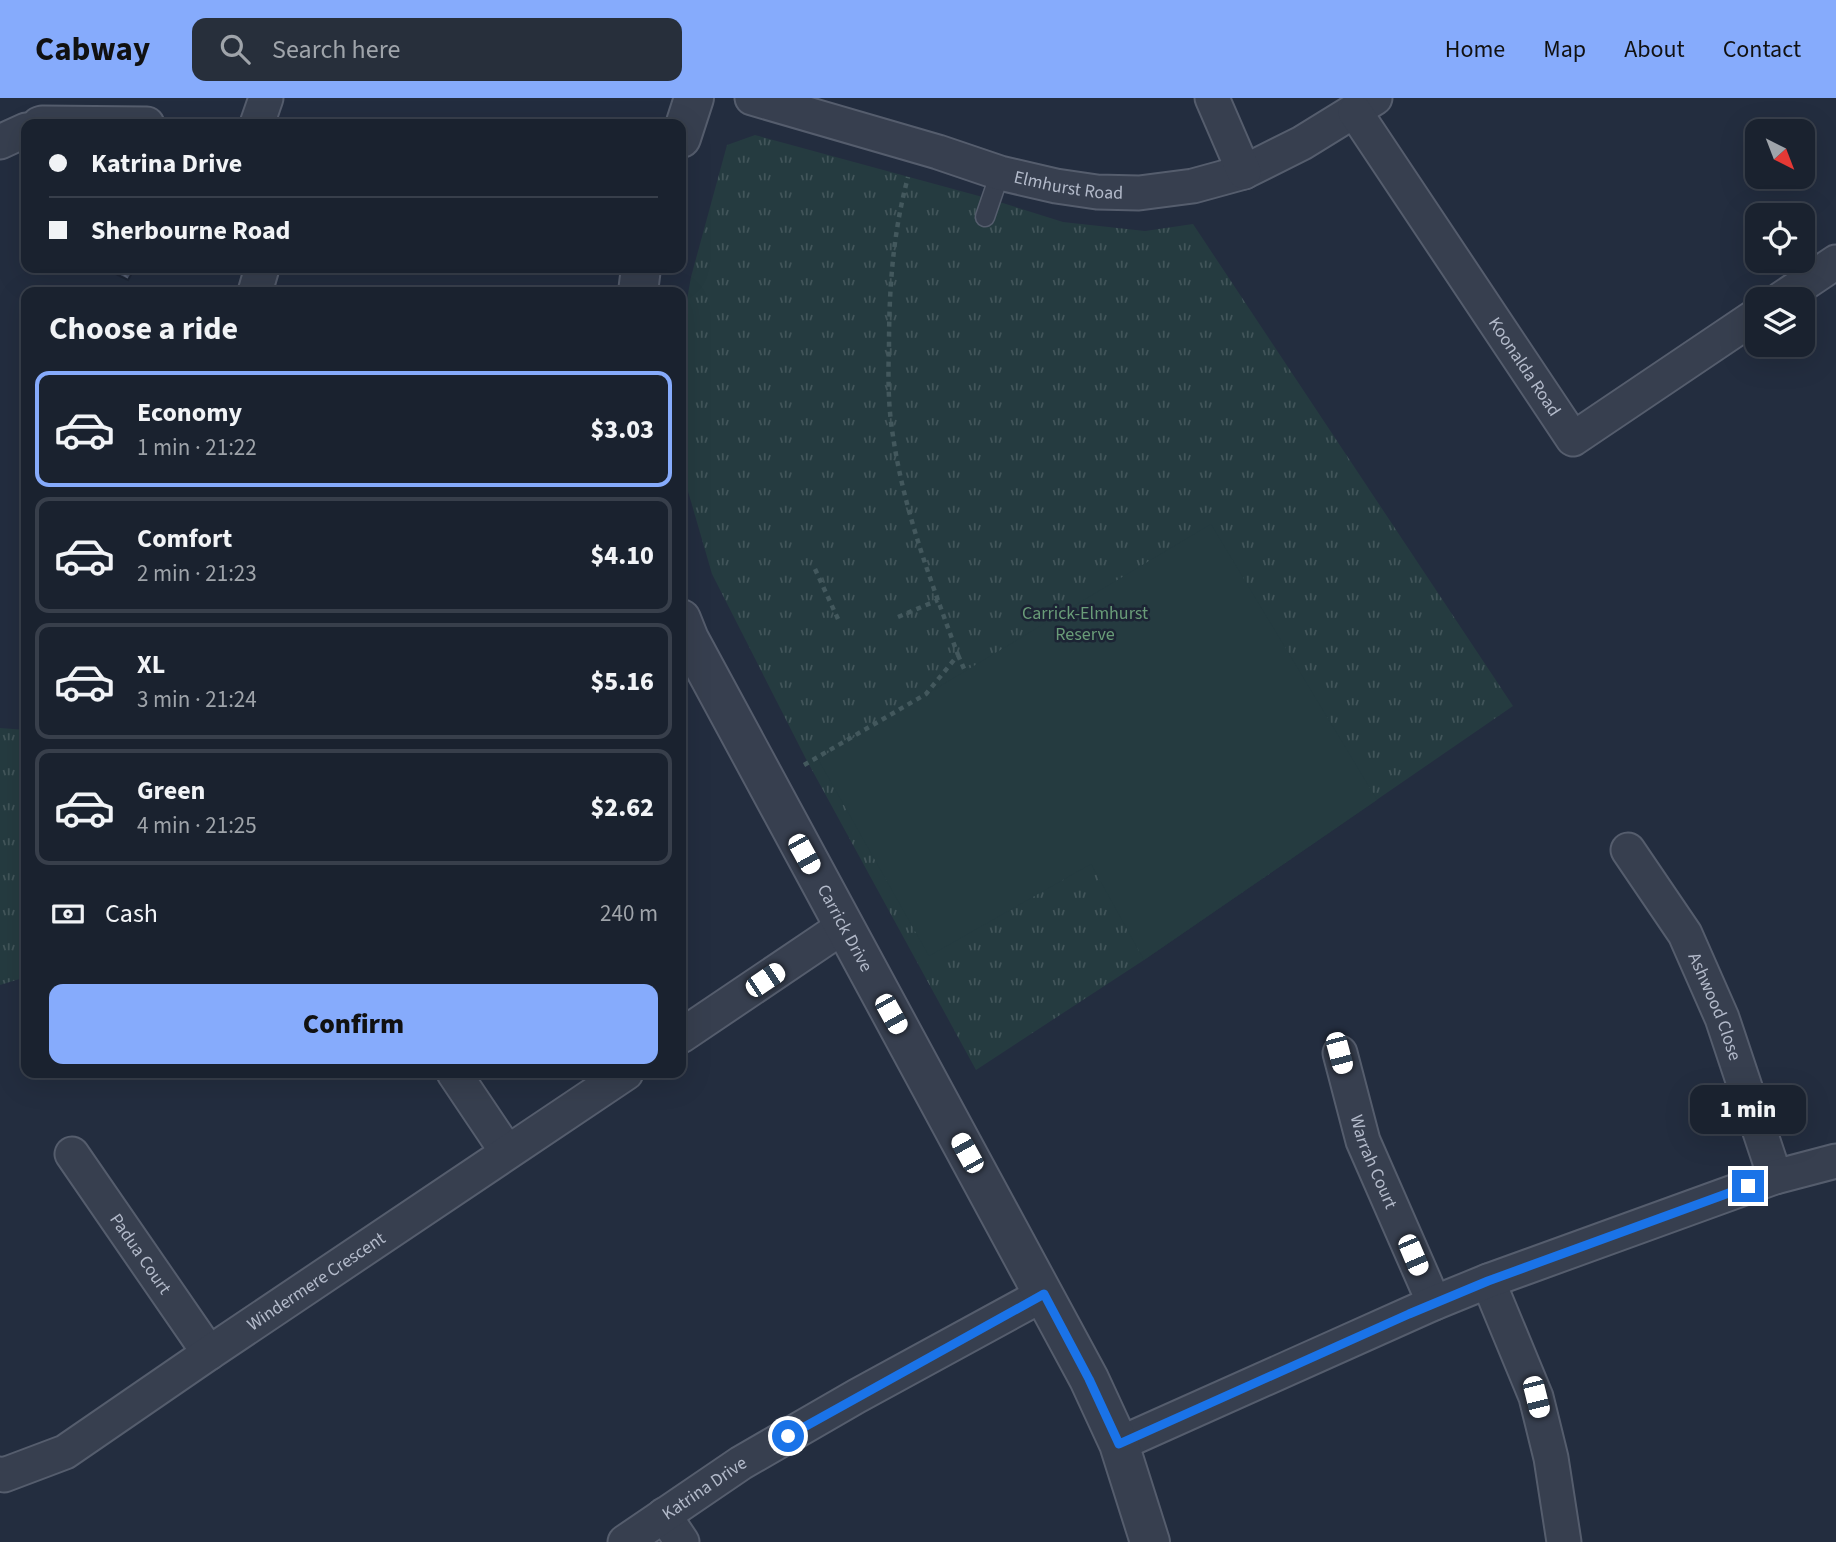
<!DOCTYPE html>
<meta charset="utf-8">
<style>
body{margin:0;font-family:"Source Sans 3",sans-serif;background:#272f3b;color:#f1f3f6;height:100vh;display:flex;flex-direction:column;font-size:26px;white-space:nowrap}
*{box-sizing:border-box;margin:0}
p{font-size:23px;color:#9fa4aa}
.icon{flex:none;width:38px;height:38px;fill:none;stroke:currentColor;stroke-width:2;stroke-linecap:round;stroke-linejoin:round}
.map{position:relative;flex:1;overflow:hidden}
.details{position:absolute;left:21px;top:189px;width:665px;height:791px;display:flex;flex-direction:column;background:#1a222f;border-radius:14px;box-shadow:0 7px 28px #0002,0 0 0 2px #383f4b}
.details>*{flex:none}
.guide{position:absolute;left:21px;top:21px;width:665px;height:154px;border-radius:14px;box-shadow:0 7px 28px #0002,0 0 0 2px #383f4b;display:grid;align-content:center;height:154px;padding:0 28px;background:#1a222f}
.needle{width:46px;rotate:138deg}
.tools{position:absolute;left:1745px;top:21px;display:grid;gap:14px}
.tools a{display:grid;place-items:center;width:70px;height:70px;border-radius:14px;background:#1a222f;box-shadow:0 7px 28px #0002,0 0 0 2px #383f4b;font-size:35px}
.end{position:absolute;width:32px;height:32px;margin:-16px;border:9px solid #1a73e8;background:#fff;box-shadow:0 0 0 4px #fff}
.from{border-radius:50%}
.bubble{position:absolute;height:49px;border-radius:14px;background:#1a222f;box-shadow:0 7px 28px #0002,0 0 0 2px #383f4b;font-size:23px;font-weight:800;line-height:49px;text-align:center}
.car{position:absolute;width:21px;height:42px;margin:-21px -10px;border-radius:9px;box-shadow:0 0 5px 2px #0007;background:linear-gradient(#fff 24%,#345 0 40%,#fff 0 76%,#345 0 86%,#fff 0)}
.guide b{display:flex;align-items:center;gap:24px;height:66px;font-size:26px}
.guide b+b{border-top:2px solid #383f4b}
.guide i{width:18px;height:18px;background:#f1f3f6}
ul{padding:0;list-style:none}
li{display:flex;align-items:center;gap:21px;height:116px;margin:0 14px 10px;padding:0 14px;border:4px solid #383f4b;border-radius:14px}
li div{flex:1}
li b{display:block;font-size:26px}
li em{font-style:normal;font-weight:800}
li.current{border-color:#86abfc}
li>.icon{width:63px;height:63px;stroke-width:1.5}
h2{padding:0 28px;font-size:32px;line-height:84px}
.pay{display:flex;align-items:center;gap:18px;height:77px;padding:0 28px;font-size:26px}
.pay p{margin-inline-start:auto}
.primary-button{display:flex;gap:14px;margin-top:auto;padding:14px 28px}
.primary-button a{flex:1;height:80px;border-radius:14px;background:#86abfc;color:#111;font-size:28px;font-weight:800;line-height:80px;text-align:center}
header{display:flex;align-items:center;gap:42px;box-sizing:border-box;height:98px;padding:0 35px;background:#86abfc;color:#111}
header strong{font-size:33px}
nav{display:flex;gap:38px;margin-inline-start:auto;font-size:24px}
.search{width:490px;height:63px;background:#272f3b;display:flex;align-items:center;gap:18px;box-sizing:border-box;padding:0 24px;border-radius:14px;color:#9fa4aa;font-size:26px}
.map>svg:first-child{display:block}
.grass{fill:url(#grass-tufts)}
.pitch{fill:#253b40}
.building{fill:url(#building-back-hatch);stroke:#1e2636;stroke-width:2}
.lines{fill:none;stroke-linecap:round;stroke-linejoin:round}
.service-casing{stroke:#555d6d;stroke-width:21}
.minor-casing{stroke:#555d6d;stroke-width:37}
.tertiary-casing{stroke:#555d6d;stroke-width:42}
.path{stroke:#43585d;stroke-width:4.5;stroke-dasharray:5 5;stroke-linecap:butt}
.service{stroke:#373f4f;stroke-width:18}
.minor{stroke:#373f4f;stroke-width:33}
.tertiary{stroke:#373f4f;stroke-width:38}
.route{stroke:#1a73e8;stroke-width:9}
.labels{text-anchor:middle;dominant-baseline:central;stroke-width:5;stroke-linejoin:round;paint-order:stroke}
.street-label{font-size:18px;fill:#b3baca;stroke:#1c2434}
.park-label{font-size:18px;fill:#699c78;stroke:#1c2434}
</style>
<header>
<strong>Cabway</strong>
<div class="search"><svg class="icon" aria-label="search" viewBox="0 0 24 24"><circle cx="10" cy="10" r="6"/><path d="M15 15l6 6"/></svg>Search here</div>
<nav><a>Home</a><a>Map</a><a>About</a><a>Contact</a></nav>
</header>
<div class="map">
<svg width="1836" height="1444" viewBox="0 0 1836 1444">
<defs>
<pattern id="grass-tufts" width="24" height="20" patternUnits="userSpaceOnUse" patternTransform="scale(1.75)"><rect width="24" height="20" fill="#253b40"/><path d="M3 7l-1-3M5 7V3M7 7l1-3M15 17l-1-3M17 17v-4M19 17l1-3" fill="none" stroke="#42555a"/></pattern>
<pattern id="building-back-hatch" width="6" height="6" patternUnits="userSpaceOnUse" patternTransform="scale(1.75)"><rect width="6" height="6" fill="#424c61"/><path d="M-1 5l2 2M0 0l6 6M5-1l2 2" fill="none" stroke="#5b6476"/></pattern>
</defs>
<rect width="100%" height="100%" fill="#232d3f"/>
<path class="grass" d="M755 37 990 101 1063 124 1145 133 1193 126 1513 608 1144 862 976 972 806 661 712 476 683 376 681 336V235L691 179 727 47Z
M0 630 26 632V879L0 887Z"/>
<path class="pitch" d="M1211 426 1377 702 1144 862 1091 766 929 858 818 661Z"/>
<path class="building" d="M104 170H135L128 182Z"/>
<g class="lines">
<g class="service-casing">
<path id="service" d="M985 119 1000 75"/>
</g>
<g class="minor-casing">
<g id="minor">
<path id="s1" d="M752 0 938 54 1000 75 1056 88 1097 94 1139 95 1193 88 1244 74 1302 45 1375 0"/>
<path d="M1212 0 1244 74"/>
<path id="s2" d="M1355 14 1573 341 1757 217"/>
<path d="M39 26 42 25 147 26"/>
<path d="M257 26 266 0"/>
<path d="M0 44 26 32"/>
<path d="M255 194 262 170"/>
<path d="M1781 201 1836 164"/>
<path id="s3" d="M1628 752 1685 836 1722 920 1775 1079"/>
<path d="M681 938 844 828"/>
<path id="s4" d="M1340 955 1363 1043 1434 1205"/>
<path d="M454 975 507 1054"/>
<path id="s5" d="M72 1056 209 1255"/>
<path d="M1488 1183 1536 1299 1551 1360 1564 1444"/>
<path d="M1119 1346 1434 1205 1488 1183 1775 1079 1836 1063"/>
<path id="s6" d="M0 1376 4 1377 65 1354 209 1255 626 975"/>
<path d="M664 1417 682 1444"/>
<path id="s7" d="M625 1444 741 1365 857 1298 1044 1196"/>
</g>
</g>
<g class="tertiary-casing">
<g id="tertiary">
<path d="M681 40 694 0"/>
<path d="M638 194 641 170"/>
<path id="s8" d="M681 521 689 541 1089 1281 1119 1346 1150 1444"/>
</g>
</g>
<path class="path" d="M815 471 838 521
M898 519 938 502
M958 557 965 573
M804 667 926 596 958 557C932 486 904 414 893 338 888 309 888 277 889 248 889 190 893 135 908 79"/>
<use href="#service" class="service"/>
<use href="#minor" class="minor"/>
<use href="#tertiary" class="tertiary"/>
</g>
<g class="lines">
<path class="route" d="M788 1338 1044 1196 1089 1281 1119 1346 1409 1216 1488 1183 1748 1088"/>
</g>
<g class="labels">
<g class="street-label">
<text stroke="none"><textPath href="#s1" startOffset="329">Elmhurst Road</textPath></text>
<text stroke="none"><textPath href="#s2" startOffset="306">Koonalda Road</textPath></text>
<text stroke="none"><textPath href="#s8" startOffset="350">Carrick Drive</textPath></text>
<text stroke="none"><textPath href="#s3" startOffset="180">Ashwood Close</textPath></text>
<text stroke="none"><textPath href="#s4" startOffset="114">Warrah Court</textPath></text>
<text stroke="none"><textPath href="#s5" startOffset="121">Padua Court</textPath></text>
<text stroke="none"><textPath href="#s6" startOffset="373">Windermere Crescent</textPath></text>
<text stroke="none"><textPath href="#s7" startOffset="96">Katrina Drive</textPath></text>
</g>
<g class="park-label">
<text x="1085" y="515">Carrick-Elmhurst<tspan x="1085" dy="21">Reserve</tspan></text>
</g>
</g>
</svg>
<div class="tools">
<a><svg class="needle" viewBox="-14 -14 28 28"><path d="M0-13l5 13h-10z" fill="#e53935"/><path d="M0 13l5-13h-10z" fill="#9fa4aa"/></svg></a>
<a><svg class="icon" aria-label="locate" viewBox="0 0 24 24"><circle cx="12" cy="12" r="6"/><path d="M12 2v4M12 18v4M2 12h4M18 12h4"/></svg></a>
<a><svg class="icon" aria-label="layers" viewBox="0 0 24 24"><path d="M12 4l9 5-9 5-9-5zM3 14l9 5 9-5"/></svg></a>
</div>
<i class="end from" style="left:788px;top:1338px"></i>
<i class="end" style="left:1748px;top:1088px"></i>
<div class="bubble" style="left:1690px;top:987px;width:116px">1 min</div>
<i class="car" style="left:804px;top:756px;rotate:151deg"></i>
<i class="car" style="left:765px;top:882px;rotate:56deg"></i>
<i class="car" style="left:891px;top:916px;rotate:151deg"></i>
<i class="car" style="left:1339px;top:955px;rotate:165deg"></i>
<i class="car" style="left:967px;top:1055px;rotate:331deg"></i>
<i class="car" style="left:1413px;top:1157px;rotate:157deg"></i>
<i class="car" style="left:1536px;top:1299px;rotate:166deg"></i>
<div class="guide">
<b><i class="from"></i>Katrina Drive</b>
<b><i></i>Sherbourne Road</b>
</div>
<section class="details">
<h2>Choose a ride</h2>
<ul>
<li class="current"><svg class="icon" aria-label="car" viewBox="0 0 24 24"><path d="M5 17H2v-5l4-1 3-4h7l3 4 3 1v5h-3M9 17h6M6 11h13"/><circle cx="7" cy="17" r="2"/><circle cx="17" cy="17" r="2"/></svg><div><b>Economy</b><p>1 min · 21:22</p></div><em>$3.03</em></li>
<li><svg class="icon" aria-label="car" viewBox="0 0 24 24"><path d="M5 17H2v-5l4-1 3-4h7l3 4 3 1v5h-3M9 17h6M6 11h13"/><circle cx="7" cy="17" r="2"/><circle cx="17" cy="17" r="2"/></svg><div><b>Comfort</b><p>2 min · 21:23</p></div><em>$4.10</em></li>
<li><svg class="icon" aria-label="car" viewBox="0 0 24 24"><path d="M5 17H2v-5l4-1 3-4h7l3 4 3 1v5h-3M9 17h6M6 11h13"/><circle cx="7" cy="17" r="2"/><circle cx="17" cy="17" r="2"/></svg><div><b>XL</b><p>3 min · 21:24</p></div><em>$5.16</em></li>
<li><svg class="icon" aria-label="car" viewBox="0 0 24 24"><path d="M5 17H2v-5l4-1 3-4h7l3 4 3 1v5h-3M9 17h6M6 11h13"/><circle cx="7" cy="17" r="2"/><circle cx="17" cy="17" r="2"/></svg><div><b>Green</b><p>4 min · 21:25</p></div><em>$2.62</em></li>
</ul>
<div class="pay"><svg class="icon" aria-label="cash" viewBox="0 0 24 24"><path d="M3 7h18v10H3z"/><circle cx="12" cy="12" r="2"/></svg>Cash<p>240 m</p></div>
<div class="primary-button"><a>Confirm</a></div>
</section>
</div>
